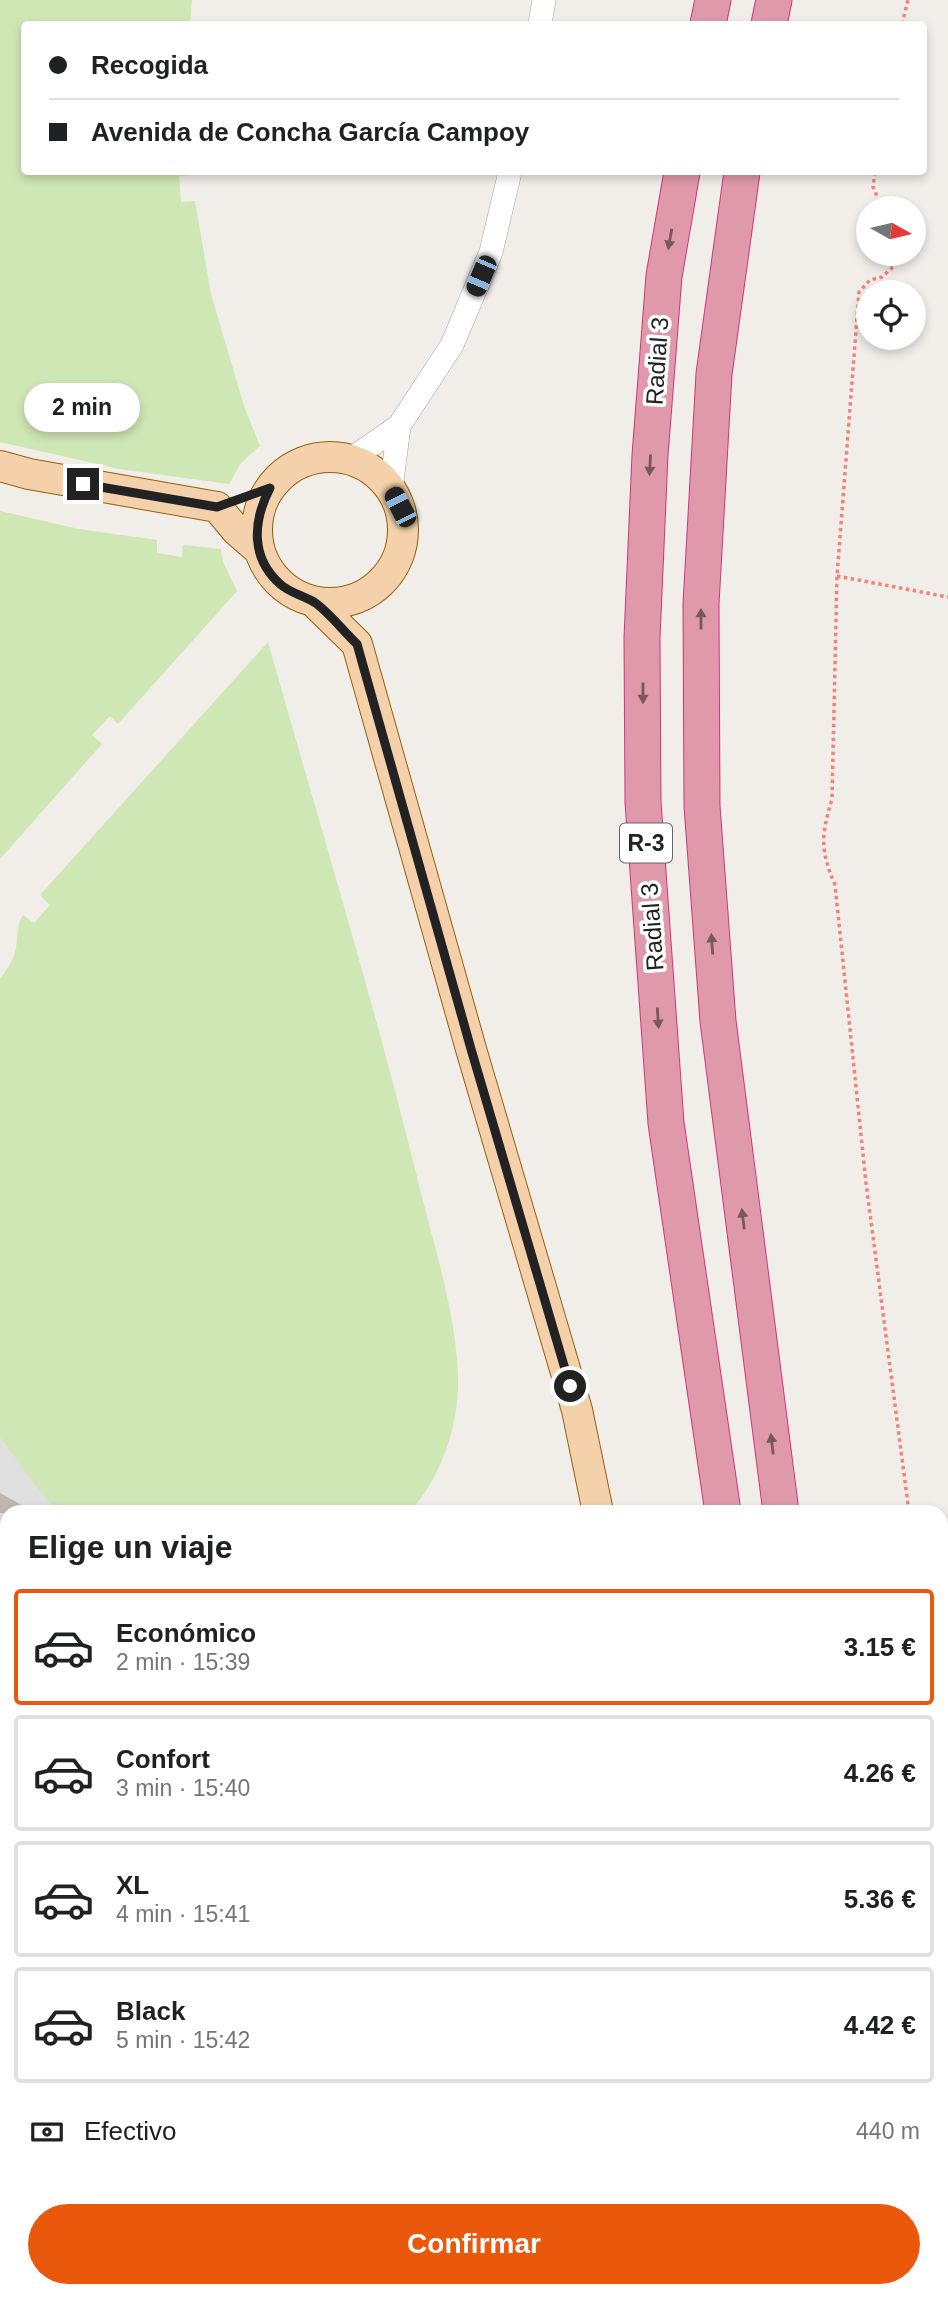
<!DOCTYPE html>
<html lang="es">
<meta charset="utf-8">
<style>
body{margin:0;font-family:Arial,sans-serif;background:#f6f6f6;color:#202124;height:100vh;display:flex;flex-direction:column;font-size:26px;white-space:nowrap}
*{box-sizing:border-box;margin:0}
p{font-size:23px;color:#757577}
.icon{flex:none;width:38px;height:38px;fill:none;stroke:currentColor;stroke-width:2;stroke-linecap:round;stroke-linejoin:round}
.map{position:relative;flex:1;overflow:hidden}
.drawer{position:absolute;left:0px;top:1505px;width:948px;height:793px;display:flex;flex-direction:column;background:#fff;border-radius:21px 21px 0 0;box-shadow:0 4px 10px #0003}
.drawer>*{flex:none}
.top-card{position:absolute;left:21px;top:21px;width:906px;height:154px;border-radius:7px;box-shadow:0 4px 10px #0003;display:grid;align-content:center;height:154px;padding:0 28px;background:#fff}
.needle{width:46px;rotate:98deg}
.controls{position:absolute;left:856px;top:196px;display:grid;gap:14px}
.controls a{display:grid;place-items:center;width:70px;height:70px;border-radius:50%;background:#fff;box-shadow:0 4px 10px #0003;font-size:35px}
.end{position:absolute;width:32px;height:32px;margin:-16px;border:9px solid #222;background:#fff;box-shadow:0 0 0 4px #fff}
.from{border-radius:50%}
.bubble{position:absolute;height:49px;border-radius:24px;background:#fff;box-shadow:0 4px 10px #0003;font-size:23px;font-weight:700;line-height:49px;text-align:center}
.car{position:absolute;width:21px;height:42px;margin:-21px -10px;border-radius:9px;box-shadow:0 0 5px 2px #0007;background:linear-gradient(#222 24%,#8ab4d8 0 40%,#222 0 76%,#8ab4d8 0 86%,#222 0)}
.top-card b{display:flex;align-items:center;gap:24px;height:66px;font-size:26px}
.top-card b+b{border-top:2px solid #e0e0e0}
.top-card i{width:18px;height:18px;background:#202124}
ul{padding:0;list-style:none}
li{display:flex;align-items:center;gap:21px;height:116px;margin:0 14px 10px;padding:0 14px;border:4px solid #e0e0e0;border-radius:7px}
li div{flex:1}
li b{display:block;font-size:26px}
li em{font-style:normal;font-weight:700}
li.on{border-color:#ea580c}
li>.icon{width:63px;height:63px;stroke-width:1.5}
h2{padding:0 28px;font-size:32px;line-height:84px}
.pay{display:flex;align-items:center;gap:18px;height:77px;padding:0 28px;font-size:26px}
.pay p{margin-inline-start:auto}
.action{display:flex;gap:14px;margin-top:auto;padding:14px 28px}
.action a{flex:1;height:80px;border-radius:42px;background:#ea580c;color:#fff;font-size:28px;font-weight:700;line-height:80px;text-align:center}
.map>svg:first-child{display:block}
.residential{fill:#e0dfdf}
.construction{fill:#c5c4b5}
.grass{fill:#cfe6b5}
.building{fill:#beb7b2;stroke:#c2b5ad;stroke-width:2}
.lines{fill:none;stroke-linecap:round;stroke-linejoin:round}
.minor-casing{stroke:#a3a3a3;stroke-width:24}
.major-casing{stroke:#92600e;stroke-width:32}
.highway-casing{stroke:#cc3973;stroke-width:37}
.path{stroke:#ee847e;stroke-width:3.5;stroke-dasharray:3.5 3.5;stroke-linecap:butt}
.minor{stroke:#fff;stroke-width:23}
.major{stroke:#f4d1ab;stroke-width:30}
.highway{stroke:#e099aa;stroke-width:35}
.rail-casing{stroke:#707070;stroke-width:8}
.rail{stroke:#fff;stroke-width:5;stroke-dasharray:16;stroke-linecap:butt}
.oneway{fill:#77585f}
.route{stroke:#222;stroke-width:9}
.labels{text-anchor:middle;dominant-baseline:central;stroke-width:7;stroke-linejoin:round;paint-order:stroke}
.shield{fill:#fff;stroke:#646464;stroke-width:2}
.shield-label{font-size:23px;font-weight:bold;fill:#222}
.street-label{font-size:24px;fill:#222;stroke:#fff}
</style>
<div class="map">
<svg width="948" height="2297" viewBox="0 0 948 2297">
<rect width="100%" height="100%" fill="#f1eeea"/>
<path class="residential" d="M0 1425 99 1512H7V2032L0 2036Z
M942 1815 948 1816V2101L942 2100Z"/>
<path class="construction" d="M942 2100 948 2101V2297H943L942 2274Z"/>
<path class="grass" d="M0 0H192L190 24H24V172H192V175L179 176 181 202 195 201 211 294 244 406 260 446 241 463 229 484 119 469 0 442Z
M0 511 79 529 157 540V553L182 557 183 545 221 549 223 562 237 591 118 724 110 716 92 735 102 744 0 859Z
M268 642C318 819 372 995 416 1173 431 1236 456 1311 458 1375 460 1423 442 1476 410 1512H59L42 1494 0 1437V979C7 969 14 960 16 948 18 937 16 926 23 915L34 923 50 905 40 895Z"/>
<path class="building" d="M0 1494 32 1512H0Z"/>
<g class="lines">
<g class="minor-casing">
<path id="minor" d="M540 24 544 0
M351 459 399 426 452 345 491 252 510 172
M391 489 399 426
M0 1754 7 1757
M942 1943 948 1944
M206 2291 210 2297"/>
</g>
<g class="major-casing">
<path id="major" d="M257 530a73 73 0 1 1 146 0a73 73 0 1 1-146 0Z
M0 466 29 474 217 507
M217 507 237 531 259 550
M314 602 357 644 471 1049 577 1410 598 1512
M524 2297 527 2291"/>
</g>
<g class="highway-casing">
<path id="highway" d="M708 24 713 0
M769 24 774 0
M682 172 664 276 650 455 642 638 643 802 666 1123 723 1512
M742 172 714 374 701 604 702 806 718 1021 781 1512
M798 2291V2297
M860 2291V2297"/>
</g>
<path class="path" d="M902 24 908 0
M875 172 873 187 882 208
M898 254 893 267 882 277 870 280 859 292 837 576 832 799C821 836 820 849 835 885L866 1183 909 1512
M837 576 948 597
M942 1723 945 1748
M942 1772 945 1748H948
M0 2183 7 2196
M60 2291 64 2297
M603 2297 605 2291"/>
<use href="#minor" class="minor"/>
<use href="#major" class="major"/>
<use href="#highway" class="highway"/>
<g class="rail-casing">
<path id="rail" d="M242 2291 245 2297
M256 2291 260 2297"/>
</g>
<use href="#rail" class="rail"/>
</g>
<defs><path id="oneway-solid" d="M-6-.8H1V-3.2L6.5 0L1 3.2V.8H-6Z" transform="scale(1.75)"/></defs>
<g class="oneway">
<use href="#oneway-solid" transform="translate(670 239) rotate(100)"/>
<use href="#oneway-solid" transform="translate(650 465) rotate(93)"/>
<use href="#oneway-solid" transform="translate(701 619) rotate(-90)"/>
<use href="#oneway-solid" transform="translate(643 693) rotate(90)"/>
<use href="#oneway-solid" transform="translate(712 944) rotate(-94)"/>
<use href="#oneway-solid" transform="translate(658 1018) rotate(86)"/>
<use href="#oneway-solid" transform="translate(743 1219) rotate(-97)"/>
<use href="#oneway-solid" transform="translate(772 1444) rotate(-97)"/>
</g>
<g class="lines">
<path class="route" d="M83 484 217 507 270 488C253 521 250 557 280 584 290 593 302 595 314 602 328 611 344 632 357 644L471 1049 570 1386"/>
</g>
<g class="labels">
<rect class="shield" x="620" y="823.5" width="52" height="39" rx="5"/>
<g class="shield-label">
<text x="646" y="843">R-3</text>
</g>
<g class="street-label">
<text transform="translate(657 361) rotate(-86)">Radial 3</text>
<text transform="translate(652 927) rotate(-94)">Radial 3</text>
</g>
</g>
</svg>
<div class="controls">
<a><svg class="needle" viewBox="-14 -14 28 28"><path d="M0-13l5 13h-10z" fill="#e53935"/><path d="M0 13l5-13h-10z" fill="#757577"/></svg></a>
<a><svg class="icon" aria-label="locate" viewBox="0 0 24 24"><circle cx="12" cy="12" r="6"/><path d="M12 2v4M12 18v4M2 12h4M18 12h4"/></svg></a>
</div>
<i class="end from" style="left:570px;top:1386px"></i>
<i class="end" style="left:83px;top:484px"></i>
<div class="bubble" style="left:24px;top:383px;width:116px">2 min</div>
<i class="car" style="left:481px;top:276px;rotate:203deg"></i>
<i class="car" style="left:400px;top:507px;rotate:333deg"></i>
<div class="top-card">
<b><i class="from"></i>Recogida</b>
<b><i></i>Avenida de Concha García Campoy</b>
</div>
<section class="drawer">
<h2>Elige un viaje</h2>
<ul>
<li class="on"><svg class="icon" aria-label="car" viewBox="0 0 24 24"><path d="M5 17H2v-5l4-1 3-4h7l3 4 3 1v5h-3M9 17h6M6 11h13"/><circle cx="7" cy="17" r="2"/><circle cx="17" cy="17" r="2"/></svg><div><b>Económico</b><p>2 min · 15:39</p></div><em>3.15 €</em></li>
<li><svg class="icon" aria-label="car" viewBox="0 0 24 24"><path d="M5 17H2v-5l4-1 3-4h7l3 4 3 1v5h-3M9 17h6M6 11h13"/><circle cx="7" cy="17" r="2"/><circle cx="17" cy="17" r="2"/></svg><div><b>Confort</b><p>3 min · 15:40</p></div><em>4.26 €</em></li>
<li><svg class="icon" aria-label="car" viewBox="0 0 24 24"><path d="M5 17H2v-5l4-1 3-4h7l3 4 3 1v5h-3M9 17h6M6 11h13"/><circle cx="7" cy="17" r="2"/><circle cx="17" cy="17" r="2"/></svg><div><b>XL</b><p>4 min · 15:41</p></div><em>5.36 €</em></li>
<li><svg class="icon" aria-label="car" viewBox="0 0 24 24"><path d="M5 17H2v-5l4-1 3-4h7l3 4 3 1v5h-3M9 17h6M6 11h13"/><circle cx="7" cy="17" r="2"/><circle cx="17" cy="17" r="2"/></svg><div><b>Black</b><p>5 min · 15:42</p></div><em>4.42 €</em></li>
</ul>
<div class="pay"><svg class="icon" aria-label="cash" viewBox="0 0 24 24"><path d="M3 7h18v10H3z"/><circle cx="12" cy="12" r="2"/></svg>Efectivo<p>440 m</p></div>
<div class="action"><a>Confirmar</a></div>
</section>
</div>
